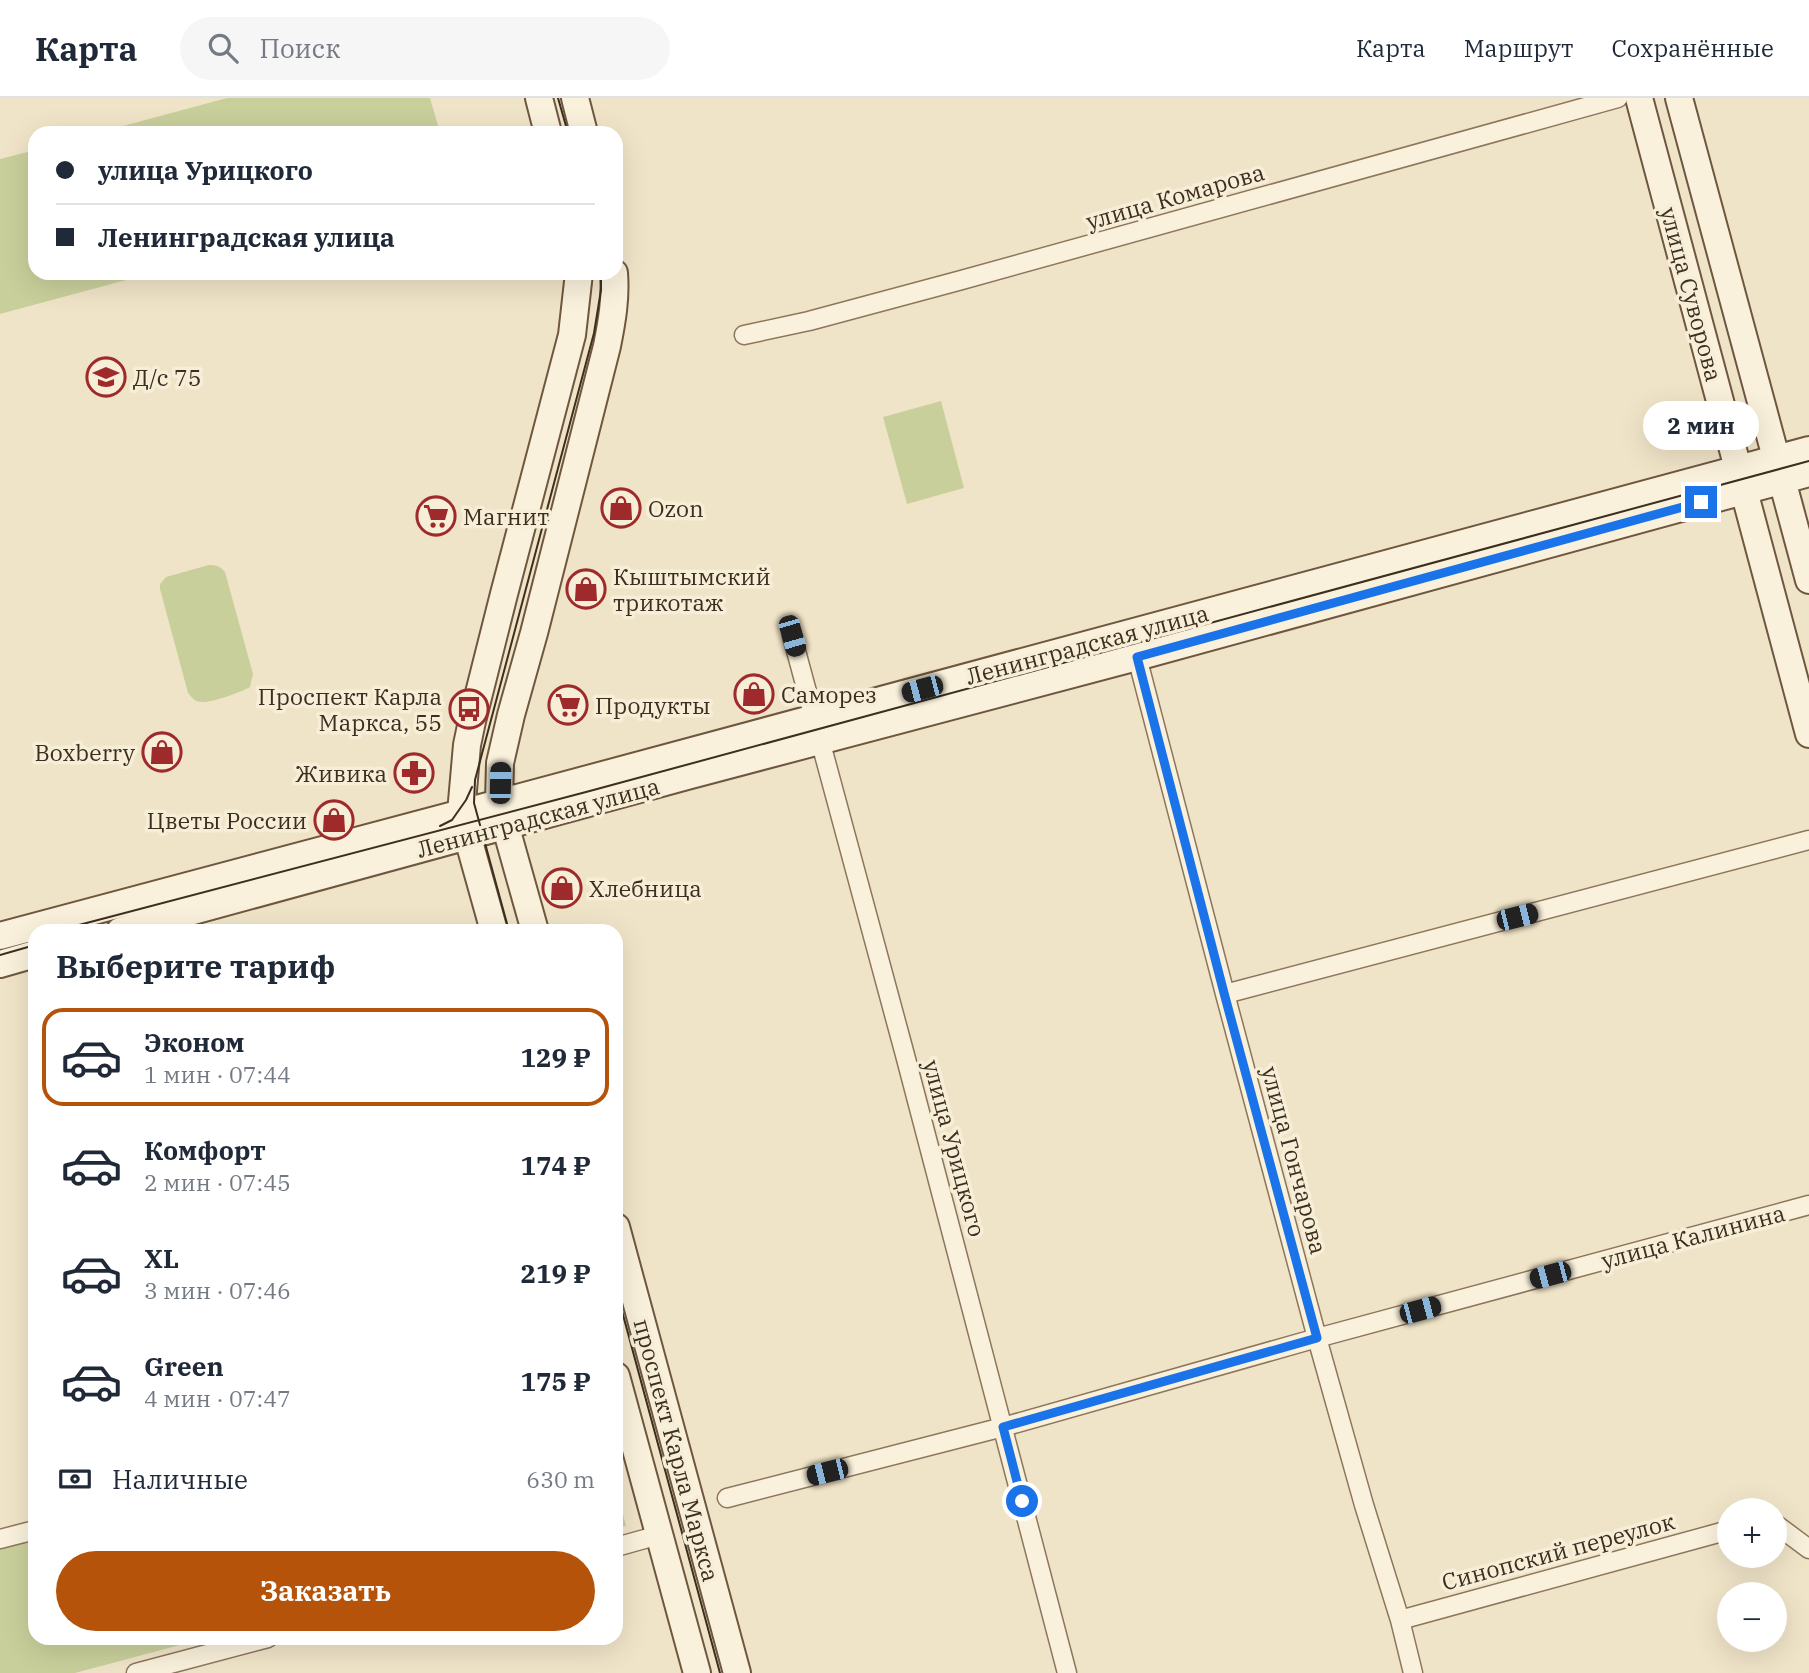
<!DOCTYPE html>
<html lang="ru">
<meta charset="utf-8">
<style>
body{margin:0;font-family:"IBM Plex Serif",serif;background:#f6f6f7;color:#1f2937;height:100vh;display:flex;flex-direction:column;font-size:26px;white-space:nowrap}
*{box-sizing:border-box;margin:0}
p{font-size:23px;color:#747a83}
.icon{flex:none;width:38px;height:38px;fill:none;stroke:currentColor;stroke-width:2;stroke-linecap:round;stroke-linejoin:round}
.map{position:relative;flex:1;overflow:hidden}
.sheet{position:absolute;left:28px;top:826px;width:595px;height:721px;display:flex;flex-direction:column;background:#fff;border-radius:21px;box-shadow:0 7px 28px #0002}
.sheet>*{flex:none}
.top-card{position:absolute;left:28px;top:28px;width:595px;height:154px;border-radius:21px;box-shadow:0 7px 28px #0002;display:grid;align-content:center;height:154px;padding:0 28px;background:#fff}
.controls{position:absolute;left:1717px;top:1400px;display:grid;gap:14px}
.controls a{display:grid;place-items:center;width:70px;height:70px;border-radius:50%;background:#fff;box-shadow:0 7px 28px #0002;font-size:35px}
.end{position:absolute;width:32px;height:32px;margin:-16px;border:9px solid #1a73e8;background:#fff;box-shadow:0 0 0 4px #fff}
.from{border-radius:50%}
.bubble{position:absolute;height:49px;border-radius:24px;background:#fff;box-shadow:0 7px 28px #0002;font-size:23px;font-weight:700;line-height:49px;text-align:center}
.car{position:absolute;width:21px;height:42px;margin:-21px -10px;border-radius:9px;box-shadow:0 0 5px 2px #0007;background:linear-gradient(#222 24%,#8ab4d8 0 40%,#222 0 76%,#8ab4d8 0 86%,#222 0)}
.top-card b{display:flex;align-items:center;gap:24px;height:66px;font-size:26px}
.top-card b+b{border-top:2px solid #e0e1e3}
.top-card i{width:18px;height:18px;background:#1f2937}
ul{padding:0;list-style:none}
li{display:flex;align-items:center;gap:21px;height:98px;margin:0 14px 10px;padding:0 14px;border:4px solid transparent;border-radius:21px}
li div{flex:1}
li b{display:block;font-size:26px}
li em{font-style:normal;font-weight:700}
li.current{border-color:#b45309}
li>.icon{width:63px;height:63px;stroke-width:1.5}
h2{padding:0 28px;font-size:32px;line-height:84px}
.pay{display:flex;align-items:center;gap:18px;height:77px;padding:0 28px;font-size:26px}
.pay p{margin-inline-start:auto}
.button{display:flex;gap:14px;margin-top:auto;padding:14px 28px}
.button a{flex:1;height:80px;border-radius:42px;background:#b45309;color:#fff;font-size:28px;font-weight:700;line-height:80px;text-align:center}
header{display:flex;align-items:center;gap:42px;box-sizing:border-box;height:98px;padding:0 35px;background:#fff;border-bottom:2px solid #e0e1e3}
header strong{font-size:33px}
nav{display:flex;gap:38px;margin-inline-start:auto;font-size:24px}
.search{width:490px;height:63px;background:#f6f6f7;display:flex;align-items:center;gap:18px;box-sizing:border-box;padding:0 24px;border-radius:38px;color:#747a83;font-size:26px}
.map>svg:first-child{display:block}
.green{fill:#c9cf9b}
.lines{fill:none;stroke-linecap:round;stroke-linejoin:round}
.minor-casing{stroke:#8d765c;stroke-width:21}
.secondary-casing{stroke:#6f573f;stroke-width:30}
.minor{stroke:#faf1dc;stroke-width:18}
.secondary{stroke:#faf1dc;stroke-width:26}
.tram{stroke:#3d2e20;stroke-width:2}
.route{stroke:#1a73e8;stroke-width:9}
.labels{text-anchor:middle;dominant-baseline:central;stroke-width:7;stroke-linejoin:round;paint-order:stroke}
.street-label{font-size:23px;fill:#3d2e20;stroke:#f7eed8}
.poi-label{font-size:23px;fill:#3d2e20;stroke:#f7eed8;text-anchor:start}
</style>
<header>
<strong>Карта</strong>
<div class="search"><svg class="icon" aria-label="search" viewBox="0 0 24 24"><circle cx="10" cy="10" r="6"/><path d="M15 15l6 6"/></svg>Поиск</div>
<nav><a>Карта</a><a>Маршрут</a><a>Сохранённые</a></nav>
</header>
<div class="map">
<svg width="1809" height="1575" viewBox="0 0 1809 1575">
<rect width="100%" height="100%" fill="#f0e4c8"/>
<path class="green" d="M227 0H430L440 35H97Z
M35 52V175H152L0 216V61Z
M941 303 964 390 907 406 883 319Z
M209 467C217 467 220 468 225 474L253 576 250 589C242 594 211 605 202 604 195 604 192 600 188 595L160 491V486L166 479Z
M616 1391 626 1428 616 1430Z
M35 1438V1540H206L75 1575H0V1448Z"/>
<g class="lines">
<g class="minor-casing">
<path id="minor" d="M744 237 809 223 958 183 1618 0
M792 538 905 957 1067 1575
M1137 559 1225 896 1317 1240 1364 1407 1400 1522 1413 1575
M1225 896 1809 742
M727 1400 1003 1329 1317 1240 1809 1107
M1774 1425 1809 1451
M0 1441 35 1432
M616 1449 659 1437
M1400 1522 1729 1432
M136 1575 268 1540"/>
</g>
<g class="secondary-casing">
<path id="secondary" d="M539 0 548 35
M575 0 584 35
M1639 0 1809 636
M1679 0 1809 482
M120 833 687 678 1137 559 1809 375
M494 833 461 715 467 647 472 623 504 496 572 237 579 175
M535 833 499 705 500 665 511 617 534 535 607 248C612 223 616 200 614 175
M0 838 499 705 1809 352
M0 866 35 856
M616 1129 737 1575
M616 1278 697 1575"/>
</g>
<use href="#minor" class="minor"/>
<use href="#secondary" class="secondary"/>
<path class="tram" d="M558 0 568 35
M440 728 452 722 466 702 472 689
M56 833 586 694 1809 363
M509 833 474 705 475 682 594 235 601 192V175
M0 857 35 847
M616 1191 720 1575"/>
</g>
<g class="lines">
<path class="route" d="M1022 1403 1003 1329 1317 1240 1224 895 1137 559 1701 404"/>
</g>
<defs>
<g id="school-ring" transform="scale(2.0125)"><circle r="9.5" fill="#f7eed8" stroke="#9e2a2b" stroke-width="1.5"/><path d="M0-5L7-2L0 1L-7-2ZM-4 1L0 2.5L4 1V4Q0 6-4 4Z" fill="#9e2a2b"/></g>
<g id="shop-ring" transform="scale(2.0125)"><circle r="9.5" fill="#f7eed8" stroke="#9e2a2b" stroke-width="1.5"/><path d="M-5-2.5h2.3a2.7 3.5 0 0 1 5.4 0H5L5.5 6h-11ZM-1.5-2.5h3a1.5 2.3 0 0 0-3 0Z" fill="#9e2a2b"/></g>
<g id="supermarket-ring" transform="scale(2.0125)"><circle r="9.5" fill="#f7eed8" stroke="#9e2a2b" stroke-width="1.5"/><path d="M-6-5.5h2.5l.6 2H6L4.5 2H-2.5L-4.4-4H-6ZM-1.5 3.2a1.3 1.3 0 1 0 .1 0ZM3 3.2a1.3 1.3 0 1 0 .1 0Z" fill="#9e2a2b"/></g>
<g id="bus-ring" transform="scale(2.0125)"><circle r="9.5" fill="#f7eed8" stroke="#9e2a2b" stroke-width="1.5"/><path d="M-5-6H5V4H4V6H2V4H-2V6H-4V4H-5ZM-3.5-4V0h7V-4ZM-3.5 1.2v1.5H-2V1.2ZM2 1.2v1.5H3.5V1.2Z" fill="#9e2a2b"/></g>
<g id="pharmacy-ring" transform="scale(2.0125)"><circle r="9.5" fill="#f7eed8" stroke="#9e2a2b" stroke-width="1.5"/><path d="M-2-6h4v4h4v4h-4v4h-4v-4h-4v-4h4Z" fill="#9e2a2b"/></g>
</defs>
<g fill-rule="evenodd">
<use href="#school-ring" x="106" y="279"/>
<use href="#shop-ring" x="621" y="410"/>
<use href="#supermarket-ring" x="436" y="418"/>
<use href="#shop-ring" x="586" y="491"/>
<use href="#shop-ring" x="754" y="596"/>
<use href="#supermarket-ring" x="568" y="607"/>
<use href="#bus-ring" x="469" y="611"/>
<use href="#shop-ring" x="162" y="654"/>
<use href="#pharmacy-ring" x="414" y="675"/>
<use href="#shop-ring" x="334" y="722"/>
<use href="#shop-ring" x="562" y="790"/>
</g>
<g class="labels">
<g class="street-label">
<text transform="translate(1175 98) rotate(-16)">улица Комарова</text>
<text transform="translate(1692 196) rotate(75)">улица Суворова</text>
<text transform="translate(1087 546) rotate(-15)">Ленинградская улица</text>
<text transform="translate(538 719) rotate(-15)">Ленинградская улица</text>
<text transform="translate(955 1050) rotate(75)">улица Урицкого</text>
<text transform="translate(1295 1062) rotate(75)">улица Гончарова</text>
<text transform="translate(1693 1138) rotate(-15)">улица Калинина</text>
<text transform="translate(677 1352) rotate(75)">проспект Карла Маркса</text>
<text transform="translate(1558 1453) rotate(-15)">Синопский переулок</text>
</g>
<g class="poi-label">
<text x="133" y="279">Д/с 75</text>
<text x="648" y="410">Ozon</text>
<text x="463" y="418">Магнит</text>
<text x="613" y="478">Кыштымский<tspan x="613" dy="26">трикотаж</tspan></text>
<text x="781" y="596">Саморез</text>
<text x="442" y="598" text-anchor="end">Проспект Карла<tspan x="442" dy="26">Маркса, 55</tspan></text>
<text x="595" y="607">Продукты</text>
<text x="135" y="654" text-anchor="end">Boxberry</text>
<text x="387" y="675" text-anchor="end">Живика</text>
<text x="307" y="722" text-anchor="end">Цветы России</text>
<text x="589" y="790">Хлебница</text>
</g>
</g>
</svg>
<div class="controls">
<a>+</a>
<a>−</a>
</div>
<i class="end from" style="left:1022px;top:1403px"></i>
<i class="end" style="left:1701px;top:404px"></i>
<div class="bubble" style="left:1643px;top:303px;width:116px">2 мин</div>
<i class="car" style="left:792px;top:538px;rotate:164deg"></i>
<i class="car" style="left:922px;top:591px;rotate:255deg"></i>
<i class="car" style="left:500px;top:685px;rotate:1deg"></i>
<i class="car" style="left:1517px;top:819px;rotate:76deg"></i>
<i class="car" style="left:1550px;top:1177px;rotate:255deg"></i>
<i class="car" style="left:1420px;top:1212px;rotate:75deg"></i>
<i class="car" style="left:827px;top:1374px;rotate:256deg"></i>
<div class="top-card">
<b><i class="from"></i>улица Урицкого</b>
<b><i></i>Ленинградская улица</b>
</div>
<section class="sheet">
<h2>Выберите тариф</h2>
<ul>
<li class="current"><svg class="icon" aria-label="car" viewBox="0 0 24 24"><path d="M5 17H2v-5l4-1 3-4h7l3 4 3 1v5h-3M9 17h6M6 11h13"/><circle cx="7" cy="17" r="2"/><circle cx="17" cy="17" r="2"/></svg><div><b>Эконом</b><p>1 мин · 07:44</p></div><em>129 ₽</em></li>
<li><svg class="icon" aria-label="car" viewBox="0 0 24 24"><path d="M5 17H2v-5l4-1 3-4h7l3 4 3 1v5h-3M9 17h6M6 11h13"/><circle cx="7" cy="17" r="2"/><circle cx="17" cy="17" r="2"/></svg><div><b>Комфорт</b><p>2 мин · 07:45</p></div><em>174 ₽</em></li>
<li><svg class="icon" aria-label="car" viewBox="0 0 24 24"><path d="M5 17H2v-5l4-1 3-4h7l3 4 3 1v5h-3M9 17h6M6 11h13"/><circle cx="7" cy="17" r="2"/><circle cx="17" cy="17" r="2"/></svg><div><b>XL</b><p>3 мин · 07:46</p></div><em>219 ₽</em></li>
<li><svg class="icon" aria-label="car" viewBox="0 0 24 24"><path d="M5 17H2v-5l4-1 3-4h7l3 4 3 1v5h-3M9 17h6M6 11h13"/><circle cx="7" cy="17" r="2"/><circle cx="17" cy="17" r="2"/></svg><div><b>Green</b><p>4 мин · 07:47</p></div><em>175 ₽</em></li>
</ul>
<div class="pay"><svg class="icon" aria-label="cash" viewBox="0 0 24 24"><path d="M3 7h18v10H3z"/><circle cx="12" cy="12" r="2"/></svg>Наличные<p>630 m</p></div>
<div class="button"><a>Заказать</a></div>
</section>
</div>
